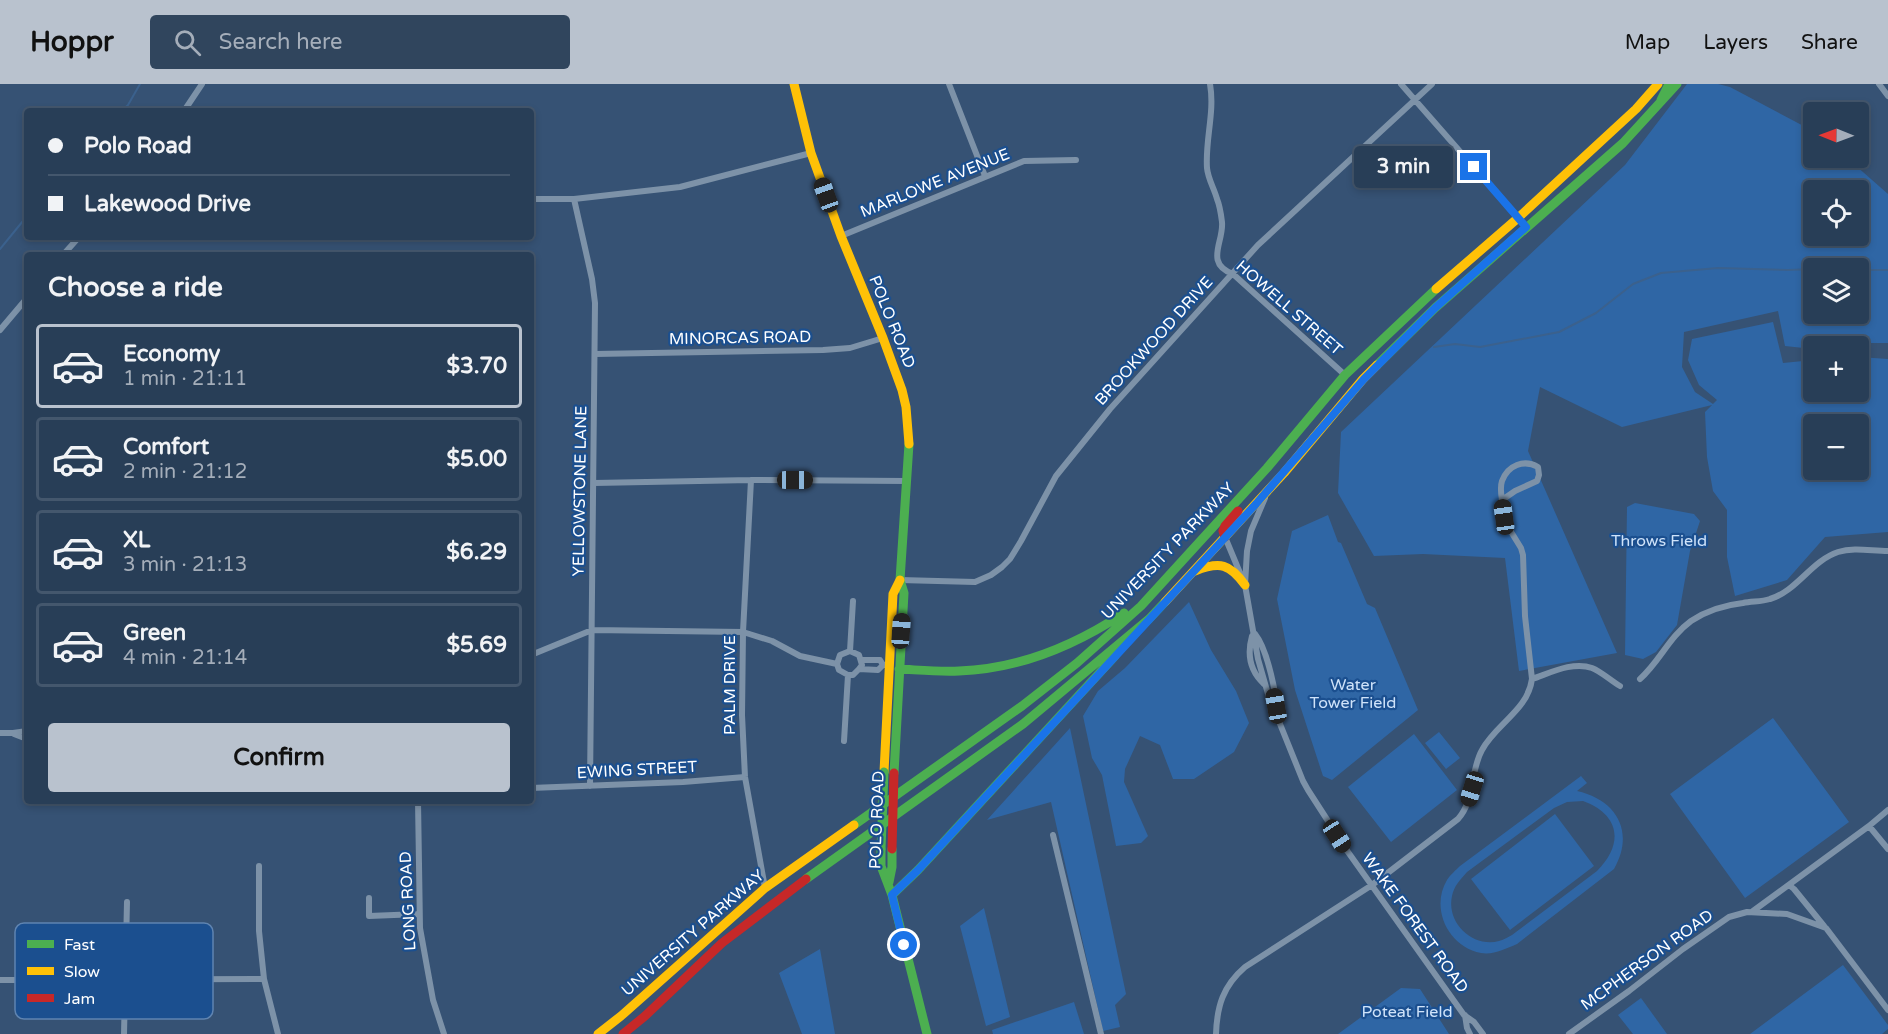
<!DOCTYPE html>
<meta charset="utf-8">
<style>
body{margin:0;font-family:"Varela Round",sans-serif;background:#30455d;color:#f1f3f6;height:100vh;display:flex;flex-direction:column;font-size:22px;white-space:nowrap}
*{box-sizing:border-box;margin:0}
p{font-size:20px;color:#a5aeba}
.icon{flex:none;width:33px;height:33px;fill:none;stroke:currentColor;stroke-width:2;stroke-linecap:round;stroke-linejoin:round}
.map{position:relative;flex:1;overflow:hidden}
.sheet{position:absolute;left:24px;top:168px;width:510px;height:552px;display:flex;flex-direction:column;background:#283e57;border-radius:6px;box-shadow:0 3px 9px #0003,0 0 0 2px #44576d}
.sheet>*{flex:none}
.top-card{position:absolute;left:24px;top:24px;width:510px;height:132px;border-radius:6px;box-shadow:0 3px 9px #0003,0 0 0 2px #44576d;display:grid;align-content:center;height:132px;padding:0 24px;background:#283e57}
.needle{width:39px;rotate:271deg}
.tools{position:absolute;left:1803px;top:18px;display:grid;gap:12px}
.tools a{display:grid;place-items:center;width:66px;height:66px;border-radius:6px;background:#283e57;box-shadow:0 3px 9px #0003,0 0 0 2px #44576d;font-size:30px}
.end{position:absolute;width:27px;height:27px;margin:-14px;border:8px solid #1a73e8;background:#fff;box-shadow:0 0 0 3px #fff}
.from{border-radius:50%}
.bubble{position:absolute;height:42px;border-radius:6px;background:#283e57;box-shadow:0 3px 9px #0003,0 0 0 2px #44576d;font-size:20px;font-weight:700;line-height:42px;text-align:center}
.car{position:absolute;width:18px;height:36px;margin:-18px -9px;border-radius:8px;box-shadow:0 0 4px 2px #0007;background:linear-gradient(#222 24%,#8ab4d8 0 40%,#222 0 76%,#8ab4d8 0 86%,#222 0)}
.top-card b{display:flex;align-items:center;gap:21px;height:57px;font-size:22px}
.top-card b+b{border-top:2px solid #44576d}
.top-card i{width:15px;height:15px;background:#f1f3f6}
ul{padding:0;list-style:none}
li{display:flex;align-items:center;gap:18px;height:84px;margin:0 12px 9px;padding:0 12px;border:3px solid #44576d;border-radius:6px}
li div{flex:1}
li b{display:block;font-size:22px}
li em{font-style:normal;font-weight:700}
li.on{border-color:#b9c2ce}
li>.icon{width:54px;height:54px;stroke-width:1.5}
h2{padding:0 24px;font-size:27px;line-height:72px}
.primary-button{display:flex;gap:12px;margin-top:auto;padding:12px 24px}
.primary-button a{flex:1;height:69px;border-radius:6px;background:#b9c2ce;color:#111;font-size:24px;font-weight:700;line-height:69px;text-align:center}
header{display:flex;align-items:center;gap:36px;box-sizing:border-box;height:84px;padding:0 30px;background:#b9c2ce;color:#111}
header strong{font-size:28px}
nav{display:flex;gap:33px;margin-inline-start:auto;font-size:21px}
.search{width:420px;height:54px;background:#30455d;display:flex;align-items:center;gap:15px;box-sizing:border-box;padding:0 21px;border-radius:6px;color:#a5aeba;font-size:22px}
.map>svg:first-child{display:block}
.green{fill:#2f66a5;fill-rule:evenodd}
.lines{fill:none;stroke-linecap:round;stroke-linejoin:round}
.stream{stroke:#3b618d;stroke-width:2}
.street{stroke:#7d92a8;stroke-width:6}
.fast{stroke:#4caf50;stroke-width:9}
.slow{stroke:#ffc107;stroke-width:9}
.jam{stroke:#c62828;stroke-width:9}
.fast-bridge{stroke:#4caf50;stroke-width:9}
.jam-bridge{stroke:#c62828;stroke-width:9}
.route{stroke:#1a73e8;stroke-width:8}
.labels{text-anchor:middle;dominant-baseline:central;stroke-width:4.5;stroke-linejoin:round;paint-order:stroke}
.street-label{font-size:16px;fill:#fff;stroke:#1b4f8f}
.park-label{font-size:16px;fill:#cfe3fa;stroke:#1b4f8f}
.key{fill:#1b4f8f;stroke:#5f84b1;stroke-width:1.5}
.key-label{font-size:16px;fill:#fff}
</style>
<header>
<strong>Hoppr</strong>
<div class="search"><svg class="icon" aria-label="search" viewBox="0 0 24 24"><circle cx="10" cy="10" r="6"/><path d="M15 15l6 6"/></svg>Search here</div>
<nav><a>Map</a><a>Layers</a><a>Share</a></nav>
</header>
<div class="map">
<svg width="1888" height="950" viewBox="0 0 1888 950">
<rect width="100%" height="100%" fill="#365274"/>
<path class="green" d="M1687 0H1718L1730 3 1813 47 1814 74H1847L1888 110V259H1867L1859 263 1814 262 1813 265 1785 262 1778 227 1684 248 1682 283 1695 308 1713 320 1717 316 1699 301 1688 276 1692 255 1773 238 1783 279 1813 276 1814 308H1858L1859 273 1888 275V448L1825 453 1787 496 1735 512 1727 473V426L1713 407 1707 373 1705 328 1712 321 1622 343 1540 303 1528 367 1617 569 1519 587 1505 474 1423 470 1374 472 1338 409 1341 348 1625 81ZM1814 106H1858V152H1814ZM1814 184H1858V230H1814ZM1814 340H1858V386H1814Z
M1635 419 1694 430 1700 437 1690 467 1677 541 1656 568 1643 575 1625 571 1627 423Z
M1328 431 1338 458 1341 459 1367 520 1375 524 1418 626 1332 696 1323 692 1295 606 1277 515 1292 447Z
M1189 518 1211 566 1236 607 1249 639 1234 668 1194 695H1173L1160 661 1140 652 1125 685 1124 698 1148 752 1141 759 1116 762 1102 691 1092 674 1083 632 1098 607 1125 584Z
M1773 634 1849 738 1745 814 1670 710Z
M1070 644 1126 910 1115 921 1120 943 1103 947 1051 718 987 736Z
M1439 648 1460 674 1446 685 1425 659Z
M1414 650 1457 706 1391 758 1348 703Z
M1581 692 1587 699 1577 707C1617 716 1635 748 1614 785L1517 860C1505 865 1494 871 1481 869 1448 863 1430 824 1447 796 1450 791 1456 786 1460 782ZM1583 717C1619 730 1625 759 1597 787L1512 851C1508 853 1503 856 1499 857 1473 864 1446 839 1452 812 1454 802 1460 796 1467 788L1554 724 1567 718Z
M1555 730 1594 782 1510 846 1471 795Z
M984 824 1010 933 986 942 960 842Z
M820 865 835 950H802L779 889Z
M1843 881 1888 941V945L1882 950H1750Z
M1401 904 1420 905 1449 950H1338Z
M1641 914 1667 950H1633L1618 931Z
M1074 918 1084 950H993L992 946Z"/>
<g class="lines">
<path class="stream" d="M121 27 128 21 140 0
M0 165 27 132
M1858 186H1888
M1434 263 1455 260 1480 263 1559 248 1596 229 1633 200 1661 189 1718 184 1788 186 1814 185"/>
<path class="street" d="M949 0 985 92
M1210 0C1215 28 1205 56 1207 84 1208 95 1214 104 1217 115 1220 122 1221 130 1222 138 1224 158 1204 179 1233 190L1345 291
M1401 0 1526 143
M1879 0 1888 12
M184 27 202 0
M531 115H574L680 103 811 69
M574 115 592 195 595 219 590 702
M841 152 1024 77 1076 76
M63 171 79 153
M0 246 27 214
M595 270 823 266 850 264 883 254
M751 396 743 548 742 631 745 693 765 804
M594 399 751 396 907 397
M1265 414 1251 447 1247 467 1245 501 1258 575 1272 624 1278 635 1303 697 1308 706 1348 768 1464 931 1474 938 1483 950
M1225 453 1240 489
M900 496 975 498 991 491 1002 483 1010 475 1021 457 1056 392 1110 325 1258 161 1432 0
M1255 550C1268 566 1277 613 1278 634
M1252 552C1247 570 1250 587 1264 600
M850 567 853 517
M531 571 592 546 743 548 772 557 800 572 837 580
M861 576H880L883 581
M859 585 862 581 859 571 850 567 840 571 837 580 839 586 848 591H853L859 585 878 586 883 581H889
M1532 595C1550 589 1573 577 1592 584 1602 588 1611 597 1620 602
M1640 595C1660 577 1669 553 1691 537 1706 527 1725 521 1743 519 1752 517 1761 518 1770 515 1797 507 1811 477 1838 468 1854 463 1871 467 1888 467
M0 649H13L27 647
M14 650 27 655
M844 657 848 591
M531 704 683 698 745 693
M418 717 420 844 433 916 444 950
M1869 742 1888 765
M1053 751 1101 950
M259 782V847L264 895 278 950
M1789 801 1794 805 1824 842
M369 814V832L419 830
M1753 827 1869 742 1888 726
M0 896 264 895
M1465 931 1467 944 1470 950
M124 950 127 818
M1216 950C1217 922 1223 902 1245 883L1372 801 1458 735C1475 716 1470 687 1482 666 1496 640 1528 626 1532 595L1525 532 1523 471 1521 464 1505 438 1502 416 1515 407 1537 397 1539 391 1538 383C1524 375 1508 381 1502 397 1500 403 1501 410 1502 416
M1569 950 1629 907 1683 865 1729 833 1747 828 1787 830 1826 844 1888 926"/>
<path class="fast" d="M1661 16 1669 0
M1377 281 1435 224 1623 59 1677 0
M899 585C919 586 939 588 959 587 1020 585 1074 562 1124 529
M894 689 904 509 900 496 909 360
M854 741 1022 622 1077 579 1141 522 1267 384 1345 291 1436 205
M881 765V782L892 811 927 950
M806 795 1023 640 1149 535 1165 518
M889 798 892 783V765
M892 811 918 786 1115 572"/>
<path class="slow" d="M794 0 811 69 841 152 883 254 902 306 906 323 909 360
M1436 205 1518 134 1636 25 1658 0
M1195 487C1220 477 1230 480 1245 501
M1165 518 1284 389 1363 295 1377 281
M884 688 893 510 900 496
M598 950 621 932 765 804 854 741"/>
<path class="jam" d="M1225 453 1223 447 1225 442 1238 427
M623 950 645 932 722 859 806 795"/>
<path class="fast-bridge" d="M881 765 884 688"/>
<path class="jam-bridge" d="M892 765 894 689"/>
</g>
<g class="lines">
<path class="route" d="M904 861 892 811 918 786 1256 420 1364 295 1435 224 1526 143 1474 83"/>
</g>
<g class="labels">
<g class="street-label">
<text transform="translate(935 99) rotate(-22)">MARLOWE AVENUE</text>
<text transform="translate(1289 224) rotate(41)">HOWELL STREET</text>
<text transform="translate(892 238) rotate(68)">POLO ROAD</text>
<text transform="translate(740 254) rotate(-1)">MINORCAS ROAD</text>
<text transform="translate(1154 257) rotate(-48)">BROOKWOOD DRIVE</text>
<text transform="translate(580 407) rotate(-89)">YELLOWSTONE LANE</text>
<text transform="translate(1168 467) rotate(-46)">UNIVERSITY PARKWAY</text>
<text transform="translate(730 601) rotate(-90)">PALM DRIVE</text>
<text transform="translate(637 686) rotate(-3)">EWING STREET</text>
<text transform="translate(877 736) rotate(-88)">POLO ROAD</text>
<text transform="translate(408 817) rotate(-93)">LONG ROAD</text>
<text transform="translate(1415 839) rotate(54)">WAKE FOREST ROAD</text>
<text transform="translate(693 849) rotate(-41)">UNIVERSITY PARKWAY</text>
<text transform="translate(1647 876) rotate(-36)">MCPHERSON ROAD</text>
</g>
<g class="park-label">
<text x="1659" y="457">Throws Field</text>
<text x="1353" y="601">Water<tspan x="1353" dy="18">Tower Field</tspan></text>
<text x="1407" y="928">Poteat Field</text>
</g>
</g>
<rect x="15" y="839" width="198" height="96" rx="9" class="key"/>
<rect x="27" y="856" width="27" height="8" fill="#4caf50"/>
<rect x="27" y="883" width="27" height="8" fill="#ffc107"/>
<rect x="27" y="910" width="27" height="8" fill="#c62828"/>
<g class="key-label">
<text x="64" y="866">Fast</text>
<text x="64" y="893">Slow</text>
<text x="64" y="920">Jam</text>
</g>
</svg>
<div class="tools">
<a><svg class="needle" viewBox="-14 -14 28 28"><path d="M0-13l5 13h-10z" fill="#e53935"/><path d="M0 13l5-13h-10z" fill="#a5aeba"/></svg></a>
<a><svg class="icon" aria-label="locate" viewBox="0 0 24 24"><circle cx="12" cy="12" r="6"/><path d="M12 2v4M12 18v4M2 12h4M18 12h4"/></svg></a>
<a><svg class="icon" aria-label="layers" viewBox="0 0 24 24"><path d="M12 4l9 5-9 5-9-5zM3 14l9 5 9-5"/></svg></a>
<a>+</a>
<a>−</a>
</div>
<i class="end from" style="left:904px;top:861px"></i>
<i class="end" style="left:1474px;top:83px"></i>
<div class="bubble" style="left:1354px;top:62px;width:99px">3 min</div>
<i class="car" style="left:826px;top:111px;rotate:340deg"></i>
<i class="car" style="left:795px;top:396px;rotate:90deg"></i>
<i class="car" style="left:1504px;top:433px;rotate:352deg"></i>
<i class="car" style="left:901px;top:547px;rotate:4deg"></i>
<i class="car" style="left:1276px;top:622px;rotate:350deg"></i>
<i class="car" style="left:1472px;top:705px;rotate:197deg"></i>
<i class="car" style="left:1337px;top:752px;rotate:147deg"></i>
<div class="top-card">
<b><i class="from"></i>Polo Road</b>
<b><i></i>Lakewood Drive</b>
</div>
<section class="sheet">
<h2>Choose a ride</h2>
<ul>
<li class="on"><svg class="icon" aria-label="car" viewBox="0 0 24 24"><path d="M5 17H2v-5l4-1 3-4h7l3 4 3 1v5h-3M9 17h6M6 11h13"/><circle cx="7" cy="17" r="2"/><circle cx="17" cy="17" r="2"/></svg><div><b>Economy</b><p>1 min · 21:11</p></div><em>$3.70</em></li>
<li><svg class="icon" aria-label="car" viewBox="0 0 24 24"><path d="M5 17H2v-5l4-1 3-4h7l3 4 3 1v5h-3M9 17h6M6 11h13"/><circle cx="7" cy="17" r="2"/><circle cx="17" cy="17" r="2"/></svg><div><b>Comfort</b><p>2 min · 21:12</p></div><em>$5.00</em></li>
<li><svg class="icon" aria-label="car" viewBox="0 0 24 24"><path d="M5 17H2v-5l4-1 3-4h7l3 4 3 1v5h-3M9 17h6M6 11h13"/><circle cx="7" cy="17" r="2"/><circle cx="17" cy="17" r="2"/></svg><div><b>XL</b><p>3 min · 21:13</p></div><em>$6.29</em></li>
<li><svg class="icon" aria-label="car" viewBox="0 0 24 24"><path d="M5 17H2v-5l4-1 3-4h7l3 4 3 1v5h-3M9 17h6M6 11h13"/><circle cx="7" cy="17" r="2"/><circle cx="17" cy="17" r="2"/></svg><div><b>Green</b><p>4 min · 21:14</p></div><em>$5.69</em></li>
</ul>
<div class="primary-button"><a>Confirm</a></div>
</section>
</div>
